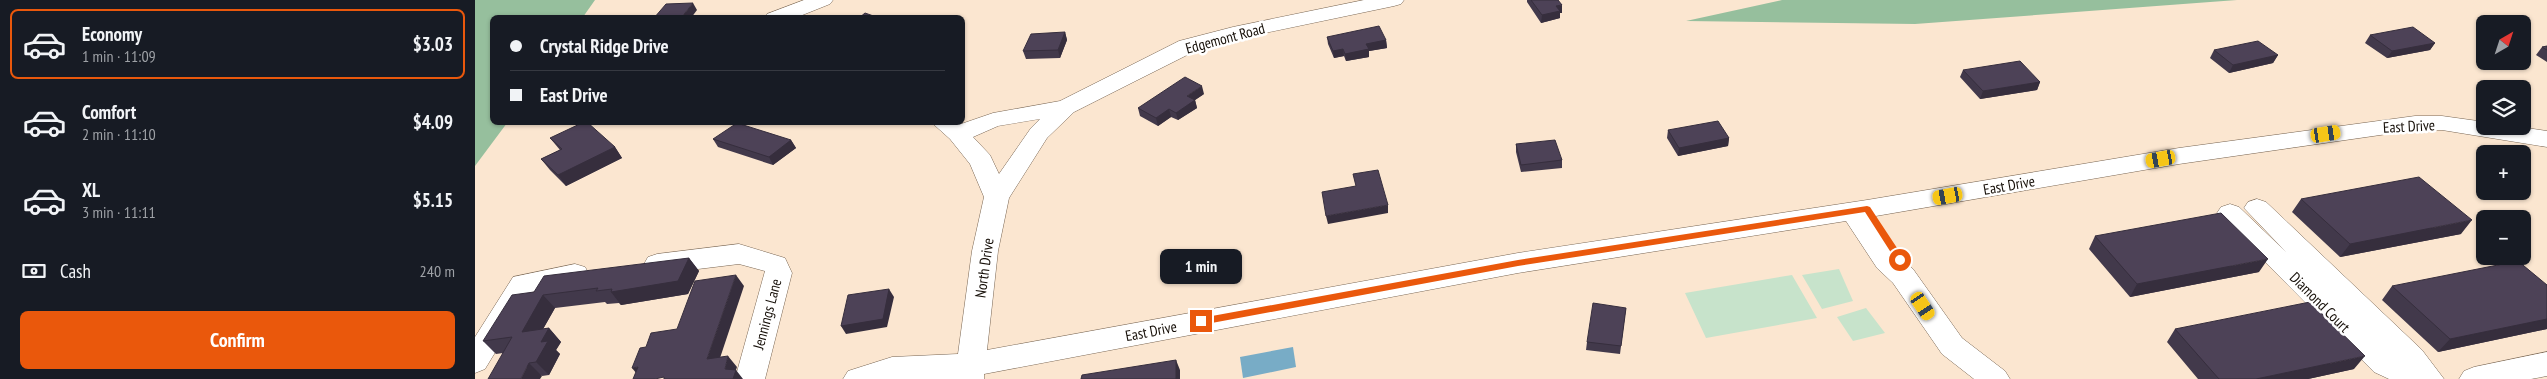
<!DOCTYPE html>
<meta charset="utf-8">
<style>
body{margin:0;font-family:"PT Sans Narrow",sans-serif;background:#20242c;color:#f1f3f6;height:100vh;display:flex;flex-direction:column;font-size:19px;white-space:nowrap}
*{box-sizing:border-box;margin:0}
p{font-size:16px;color:#9ea1a6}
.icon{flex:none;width:28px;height:28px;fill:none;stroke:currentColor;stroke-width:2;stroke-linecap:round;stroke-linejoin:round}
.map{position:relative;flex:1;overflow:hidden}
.drawer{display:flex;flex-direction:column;background:#171b24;width:475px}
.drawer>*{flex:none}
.guide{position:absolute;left:15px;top:15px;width:475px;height:110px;border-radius:8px;box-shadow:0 1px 4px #0004;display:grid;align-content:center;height:110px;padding:0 20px;background:#171b24}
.needle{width:32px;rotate:39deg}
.buttons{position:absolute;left:2001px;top:15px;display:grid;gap:10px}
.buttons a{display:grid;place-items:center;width:55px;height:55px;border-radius:8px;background:#171b24;box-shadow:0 1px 4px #0004;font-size:25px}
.end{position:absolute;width:22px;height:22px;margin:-11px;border:6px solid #ea580c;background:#fff;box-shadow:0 0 0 2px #fff}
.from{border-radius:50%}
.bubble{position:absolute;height:35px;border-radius:8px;background:#171b24;box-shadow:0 1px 4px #0004;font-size:16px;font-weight:700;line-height:35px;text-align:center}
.car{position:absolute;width:15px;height:30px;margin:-15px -8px;border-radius:6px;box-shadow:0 0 4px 1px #0007;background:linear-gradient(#f5c518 24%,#345 0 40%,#f5c518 0 76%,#345 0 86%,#f5c518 0)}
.guide b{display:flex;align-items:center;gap:18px;height:48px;font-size:19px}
.guide b+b{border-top:1px solid #363941}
.guide i{width:12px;height:12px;background:#f1f3f6}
ul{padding:9px 0 0;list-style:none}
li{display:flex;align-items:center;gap:15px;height:70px;margin:0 10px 8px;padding:0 10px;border:2px solid transparent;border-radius:8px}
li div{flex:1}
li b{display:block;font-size:19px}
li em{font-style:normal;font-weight:700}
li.active{border-color:#ea580c}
li>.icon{width:45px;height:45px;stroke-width:1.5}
.pay{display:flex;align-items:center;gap:12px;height:55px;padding:0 20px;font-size:19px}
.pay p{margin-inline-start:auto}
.primary-button{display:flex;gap:10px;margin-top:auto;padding:10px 20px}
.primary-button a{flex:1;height:58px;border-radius:8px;background:#ea580c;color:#fff;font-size:20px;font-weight:700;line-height:58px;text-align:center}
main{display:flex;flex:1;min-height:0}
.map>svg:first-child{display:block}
.green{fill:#c7e3cb}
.forest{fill:#96bf9d}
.water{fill:#78acc6}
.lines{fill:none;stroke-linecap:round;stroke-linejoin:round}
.minor-casing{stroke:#786552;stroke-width:1}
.minor{fill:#fff;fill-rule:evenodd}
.wall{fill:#42394b}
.shaded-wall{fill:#362e3d}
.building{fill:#4d4257;stroke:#362e3d}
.route{fill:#ea580c}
.labels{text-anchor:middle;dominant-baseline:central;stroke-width:5;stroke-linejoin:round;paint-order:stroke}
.street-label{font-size:15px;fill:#150e07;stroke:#fff}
</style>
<main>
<section class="drawer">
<ul>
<li class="active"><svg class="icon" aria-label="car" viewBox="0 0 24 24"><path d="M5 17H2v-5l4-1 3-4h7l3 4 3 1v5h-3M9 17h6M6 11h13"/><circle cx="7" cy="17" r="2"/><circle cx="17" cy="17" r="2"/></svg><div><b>Economy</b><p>1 min · 11:09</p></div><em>$3.03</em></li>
<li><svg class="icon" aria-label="car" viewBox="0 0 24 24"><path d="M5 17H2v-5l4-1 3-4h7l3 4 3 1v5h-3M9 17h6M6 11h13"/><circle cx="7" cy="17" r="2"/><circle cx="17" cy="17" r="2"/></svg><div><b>Comfort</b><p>2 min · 11:10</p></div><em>$4.09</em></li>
<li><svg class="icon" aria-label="car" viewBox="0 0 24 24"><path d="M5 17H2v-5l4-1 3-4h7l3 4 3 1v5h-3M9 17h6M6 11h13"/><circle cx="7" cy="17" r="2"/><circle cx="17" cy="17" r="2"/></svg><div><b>XL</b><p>3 min · 11:11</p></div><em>$5.15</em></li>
</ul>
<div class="pay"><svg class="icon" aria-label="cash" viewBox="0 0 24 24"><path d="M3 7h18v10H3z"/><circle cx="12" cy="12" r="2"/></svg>Cash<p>240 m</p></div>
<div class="primary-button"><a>Confirm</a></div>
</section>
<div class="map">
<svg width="2072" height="379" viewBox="0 0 2072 379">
<rect width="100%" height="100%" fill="#fbe6d0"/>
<path class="green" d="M1364 269 1378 301 1347 309 1327 275Z
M1317 275 1342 318 1231 338 1210 293Z
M1391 308 1410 333 1378 341 1362 317Z"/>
<path class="forest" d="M0 0H120L108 17 18 18V122L32 123 0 166Z
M1307 0H1762L1440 24 1211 21Z"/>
<path class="water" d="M818 347 821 367 768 378 765 357Z"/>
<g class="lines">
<g class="minor-casing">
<path id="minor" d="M329 0H358L355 4 320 18H289L292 14Z
M889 0H929L926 4 919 6 761 39 720 51 599 112 572 138 534 198 523 251 512 350 1043 253 1392 200 1704 148 1940 116H1967L2010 122V126H2038L2072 131V147L1967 130H1940L1704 164 1395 217 1420 254 1438 269 1487 338 1530 371 1535 379H1499L1467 354 1418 283 1402 268 1371 221 1043 273 509 374V379H368L373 371 417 357 483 354 497 251 509 197 495 164 475 139 456 122 486 124 518 113 585 101 704 41 758 27ZM565 119 556 128 524 174 515 155 498 137 523 126Z
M1782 199 1791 202 1947 350 1969 379H1914L1899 372 1742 213 1746 207 1755 204 1764 207 1811 252 1769 208 1773 202Z
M264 244 310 258 317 273 290 379H260L290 271 264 264 182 274 173 271 169 264 173 257 182 254Z
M100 264 110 267 114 274 110 281 57 292 10 369 0 373V337L38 277Z
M2072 352V376L2056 379H1984L1989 371 1999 367Z"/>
</g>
<use href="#minor" class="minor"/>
</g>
<path class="wall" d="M1052 0H1083L1087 13H1085V18L1066 23 1052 2Z
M590 32 592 40 585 58 551 59 548 51Z
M1895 35 1960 43 1955 50 1912 58 1890 43Z
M852 37 911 40 912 48 894 51V57L871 61 869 56 859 58 853 44Z
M2072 46V62L2061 55 2067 47Z
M1739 50 1803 55 1798 63 1754 73 1735 58Z
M1488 70 1565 82 1562 90 1505 99 1485 77Z
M729 94 720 100 722 108 703 120 696 117 683 126 665 116 663 108Z
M1193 130 1254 138 1253 146 1203 156 1192 138Z
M75 138 140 147 147 158 91 186 75 170 66 159 85 150Z
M238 139 316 140 321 148 298 165 243 147Z
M1041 144 1087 160V168L1046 172 1041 152Z
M1826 199 1986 234 1865 257 1817 212Z
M1620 236 1784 272 1655 297 1614 249Z
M214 258 224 271 213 294 146 305 144 303 132 304 130 302 80 308 68 329 74 328 86 342 81 350 85 354 74 375 67 376 28 353 21 354 8 341 59 292Z
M2072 285V329L1963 352 1907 300 1917 286Z
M1151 308 1145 354 1111 350 1112 342Z
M1700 329 1879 369 1833 379H1723L1692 342Z"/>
<path class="shaded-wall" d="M218 3 222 10 216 18H206Z
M1087 5V13H1085V18L1066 23 1067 15 1081 6Z
M590 32 592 40 585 58 583 50Z
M911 40 912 48 894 51V57L871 61 870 54 891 44Z
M1960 43 1955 50 1912 58 1917 51Z
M868 49 869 56 859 58 858 51Z
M1803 55 1798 63 1754 73 1758 65Z
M1565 82 1562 90 1505 99 1508 91Z
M727 86 729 94 714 104 712 96Z
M720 100 722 108 703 120 701 113Z
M694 109 696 117 683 126 681 118Z
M1254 138 1253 146 1203 156 1204 148Z
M316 140 321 148 298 165 294 157Z
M140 147 147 158 91 186 83 175Z
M913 205V213L853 224 851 216Z
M1997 220 1986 234 1865 257 1875 244Z
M214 258 224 271 213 294 146 305 136 292Z
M1793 259 1784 272 1655 297 1662 284Z
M261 275 269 286 241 370 232 359Z
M414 289 419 297 412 327 371 334 366 326Z
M68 295 80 308 59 345 47 332Z
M2072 319V329L1963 352 1975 339Z
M74 328 86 342 81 350 85 354 74 375 61 362 66 342Z
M253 356 262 367 260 373 261 370 268 379H258L250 369Z
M1890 356 1879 369 1833 379H1781Z
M701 360 705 370V379H701Z
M54 363 67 376 65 379H46Z
M163 367 166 379 157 368Z"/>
<path class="building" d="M1056 0H1083L1087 5 1081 6 1085 11 1067 15Z
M218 3 206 18H179L191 4Z
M390 13 404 18H384Z
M904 26 911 40 891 44 894 49 870 54 868 49 858 51 852 37Z
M1938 27 1960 43 1917 51 1895 35Z
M590 32 583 50 548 51 556 34Z
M1783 41 1803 55 1758 65 1739 50Z
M2072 46V50L2067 47Z
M1545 61 1565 82 1508 91 1488 70Z
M710 77 727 86 712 96 720 100 701 113 694 109 681 118 663 108Z
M1243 121 1254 138 1204 148 1193 130Z
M109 122H112L140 147 83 175 66 159 87 149 75 138Z
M262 123 316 140 294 157 238 139Z
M1080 140 1087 160 1046 165 1041 144Z
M903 170 913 205 851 216 847 192 881 186 878 174Z
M1944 177 1997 220 1875 244 1826 199Z
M1746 213 1793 259 1662 284 1620 236Z
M214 258 203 281 136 292 137 289 121 291 123 288 68 295 47 332 74 328 66 342 73 341 61 362 54 363 46 379H13L37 337 8 341 37 295 59 292 69 276Z
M2043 261 2072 285V319L1975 339 1917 286Z
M261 275 232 359 253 356 250 369 261 370 258 379H189V377L180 379H158L163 367 157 368 165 348 171 347 176 333 202 329 220 281Z
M414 289 408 319 366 326 373 295Z
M1835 302 1890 356 1781 379H1744L1700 329Z
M1118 303 1151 308 1146 346 1112 342Z
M701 360V379H606L607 375Z"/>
<path class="route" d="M1392 206 1395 207 1428 257V262H1422L1390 212 1043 266 726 325 721 321 726 318 1043 260Z"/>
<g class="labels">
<g class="street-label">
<text transform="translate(750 38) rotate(-15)">Edgemont Road</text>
<text transform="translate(1934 126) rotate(-3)">East Drive</text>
<text transform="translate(1534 185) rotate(-10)">East Drive</text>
<text transform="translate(509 268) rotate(-82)">North Drive</text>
<text transform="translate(1845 302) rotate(45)">Diamond Court</text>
<text transform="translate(292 314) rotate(-75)">Jennings Lane</text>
<text transform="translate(676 331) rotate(-11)">East Drive</text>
</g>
</g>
</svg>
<div class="buttons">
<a><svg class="needle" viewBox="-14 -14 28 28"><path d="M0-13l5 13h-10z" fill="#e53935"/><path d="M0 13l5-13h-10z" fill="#9ea1a6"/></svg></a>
<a><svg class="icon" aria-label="layers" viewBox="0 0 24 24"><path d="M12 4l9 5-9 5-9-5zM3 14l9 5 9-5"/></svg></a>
<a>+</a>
<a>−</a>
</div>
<i class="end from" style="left:1425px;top:260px"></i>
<i class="end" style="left:726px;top:321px"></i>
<div class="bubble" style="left:685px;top:249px;width:82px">1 min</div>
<i class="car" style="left:1851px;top:134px;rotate:81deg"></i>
<i class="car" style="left:1686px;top:159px;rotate:260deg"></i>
<i class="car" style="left:1473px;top:196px;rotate:260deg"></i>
<i class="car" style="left:1448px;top:306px;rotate:146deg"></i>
<div class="guide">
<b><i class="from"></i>Crystal Ridge Drive</b>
<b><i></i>East Drive</b>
</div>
</div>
</main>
